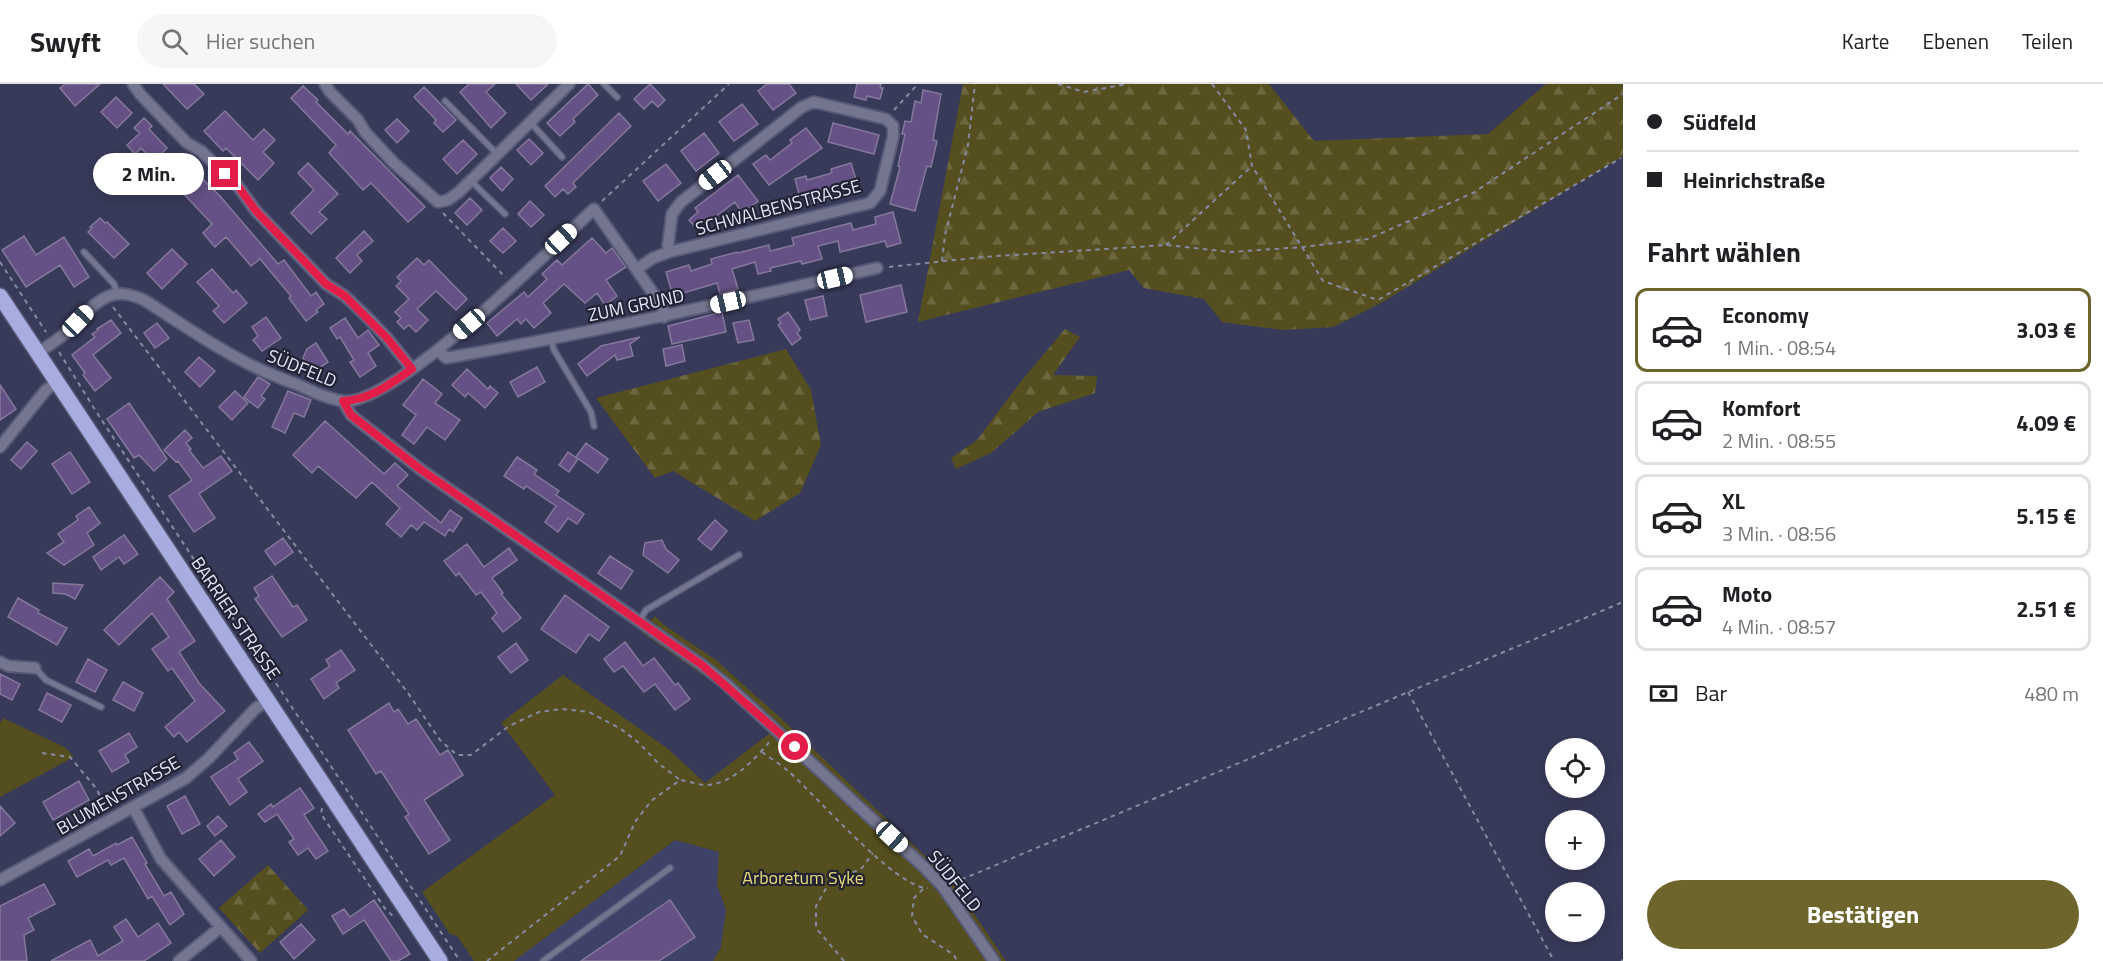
<!DOCTYPE html>
<html lang="de">
<meta charset="utf-8">
<style>
body{margin:0;font-family:"Titillium Web",sans-serif;background:#f6f6f6;color:#202124;height:100vh;display:flex;flex-direction:column;font-size:22px;white-space:nowrap}
*{box-sizing:border-box;margin:0}
p{font-size:20px;color:#757577}
.icon{flex:none;width:33px;height:33px;fill:none;stroke:currentColor;stroke-width:2;stroke-linecap:round;stroke-linejoin:round}
.map{position:relative;flex:1;overflow:hidden}
.panel{display:flex;flex-direction:column;background:#fff;width:480px}
.panel>*{flex:none}
.guide{display:grid;align-content:center;height:132px;padding:0 24px;background:#fff}
.buttons{position:absolute;left:1545px;top:654px;display:grid;gap:12px}
.buttons a{display:grid;place-items:center;width:60px;height:60px;border-radius:50%;background:#fff;box-shadow:0 3px 15px #0003;font-size:30px}
.end{position:absolute;width:27px;height:27px;margin:-14px;border:8px solid #e11d48;background:#fff;box-shadow:0 0 0 3px #fff}
.from{border-radius:50%}
.bubble{position:absolute;height:42px;border-radius:21px;background:#fff;box-shadow:0 3px 15px #0003;font-size:20px;font-weight:700;line-height:42px;text-align:center}
.car{position:absolute;width:18px;height:36px;margin:-18px -9px;border-radius:8px;box-shadow:0 0 4px 2px #0007;background:linear-gradient(#fff 24%,#345 0 40%,#fff 0 76%,#345 0 86%,#fff 0)}
.guide b{display:flex;align-items:center;gap:21px;height:57px;font-size:22px}
.guide b+b{border-top:2px solid #e0e0e0}
.guide i{width:15px;height:15px;background:#202124}
ul{padding:0;list-style:none}
li{display:flex;align-items:center;gap:18px;height:84px;margin:0 12px 9px;padding:0 12px;border:3px solid #e0e0e0;border-radius:12px}
li div{flex:1}
li b{display:block;font-size:22px}
li em{font-style:normal;font-weight:700}
li.selected{border-color:#6e652d}
li>.icon{width:54px;height:54px;stroke-width:1.5}
h2{padding:0 24px;font-size:27px;line-height:72px}
.pay{display:flex;align-items:center;gap:15px;height:66px;padding:0 24px;font-size:22px}
.pay p{margin-inline-start:auto}
.primary-button{display:flex;gap:12px;margin-top:auto;padding:12px 24px}
.primary-button a{flex:1;height:69px;border-radius:36px;background:#6e652d;color:#fff;font-size:24px;font-weight:700;line-height:69px;text-align:center}
header{display:flex;align-items:center;gap:36px;box-sizing:border-box;height:84px;padding:0 30px;background:#fff;border-bottom:2px solid #e0e0e0}
header strong{font-size:28px}
nav{display:flex;gap:33px;margin-inline-start:auto;font-size:21px}
.search{width:420px;height:54px;background:#f6f6f6;display:flex;align-items:center;gap:15px;box-sizing:border-box;padding:0 21px;border-radius:33px;color:#757577;font-size:22px}
main{display:flex;flex:1;min-height:0}
.map>svg:first-child{display:block}
.built{fill:#3f4268}
.green{fill:#554e1e}
.forest{fill:url(#forest-firs)}
.building{fill:#655186;stroke:#84789b;stroke-width:1.5}
.lines{fill:none;stroke-linecap:round;stroke-linejoin:round}
.lane-casing{stroke:#575977;stroke-width:8}
.street-casing{stroke:#575977;stroke-width:14}
.primary-casing{stroke:#575977;stroke-width:18}
.path{stroke:#8689a3;stroke-width:2;stroke-dasharray:4.5 4.5;stroke-linecap:butt}
.lane{stroke:#74768f;stroke-width:5}
.street{stroke:#74768f;stroke-width:10}
.primary{stroke:#a8ade0;stroke-width:15}
.route{stroke:#e11d48;stroke-width:8}
.labels{text-anchor:middle;dominant-baseline:central;stroke-width:4.5;stroke-linejoin:round;paint-order:stroke}
.street-label{font-size:18px;fill:#e2e5f9;stroke:#222332}
.park-label{font-size:18px;fill:#e7d87b;stroke:#222332}
</style>
<header>
<strong>Swyft</strong>
<div class="search"><svg class="icon" aria-label="search" viewBox="0 0 24 24"><circle cx="10" cy="10" r="6"/><path d="M15 15l6 6"/></svg>Hier suchen</div>
<nav><a>Karte</a><a>Ebenen</a><a>Teilen</a></nav>
</header>
<main>
<div class="map">
<svg width="1623" height="877" viewBox="0 0 1623 877">
<defs>
<pattern id="forest-firs" width="22" height="20" patternUnits="userSpaceOnUse" patternTransform="scale(1.5)"><rect width="22" height="20" fill="#554e1e"/><path d="M5 1l3.5 6h-7zM16 11l3.5 6h-7z" fill="#6d673f"/></pattern>
</defs>
<rect width="100%" height="100%" fill="#383a5a"/>
<path class="built" d="M675 756 719 768 717 801 726 826 721 863 713 877H514Z"/>
<path class="green" d="M655 532 664 541 716 576 785 638 946 792 961 807 962 812 1006 877H713L721 863 726 826 717 801 719 768 675 756 514 877H474L457 852 450 850 422 808 555 711 501 639 563 591 667 664 705 699 770 649 717 601 641 548Z
M3 634 66 664 74 673 0 713V640Z"/>
<path class="forest" d="M963 0H1269L1314 57 1488 50 1546 0H1623V72L1381 219 1333 243 1283 246 1222 238 1204 215 1144 204 1129 186 918 238Z
M1065 245 1080 253 1053 291 1097 292 1095 309 1038 328 991 369 956 385 951 374 977 356 1022 296Z
M786 265 811 306 821 361 800 409 755 437 673 387 655 394 596 314Z
M268 781 308 826 260 869 219 824Z"/>
<path class="building" d="M65 0H100L75 22 60 4Z
M163 0H194L204 10 187 25Z
M469 0H495L486 8 506 29 491 44 460 8Z
M516 0H548L531 16Z
M588 0 598 11 573 35 575 38 560 52 547 39Z
M650 0 665 16 658 23 652 17 644 25 634 15Z
M767 0H789L796 9 773 26 758 7Z
M857 0H881L880 4H883L880 15 867 12 866 16 854 13Z
M303 2 318 16 316 18 348 50 350 47 425 123 408 138 371 99 363 106 329 69 336 61 291 14Z
M424 3 456 36 443 48 434 39 436 36 414 13Z
M923 6 941 10 933 56 937 57 931 83 927 82 915 127 890 120 900 83 898 82 905 50H902L905 37 911 38 915 17 921 19Z
M116 13 132 29 117 44 101 28Z
M742 20 758 40 734 57 719 38Z
M225 27 253 56 264 45 275 56 263 68 274 79 258 96 226 64 223 67 204 47Z
M619 29 631 42 573 99 576 103 568 110 563 105 555 113 545 102Z
M144 34 152 42 149 45 167 64 154 77 141 64 135 70 127 61 140 49 134 44Z
M397 35 409 47 397 59 385 46Z
M833 39 879 51 874 70 828 58Z
M806 44 822 64 769 101 753 80 766 71 770 76 792 59 790 56Z
M704 49 719 69 696 87 681 67Z
M529 55 543 69 531 81 517 66Z
M463 56 477 70 457 90 443 75Z
M183 76 220 112 278 180 284 176 311 212 316 208 324 220 316 226 318 228 306 237 289 214 291 212 260 175 251 182 226 153 215 163 203 149 212 140 179 105 174 110 161 97Z
M308 79 338 110 319 128 327 135 311 150 291 129 314 106 298 89Z
M851 79 859 106 808 121 805 109 799 110 795 95 806 92 807 96 832 89 831 85Z
M666 80 681 99 658 117 643 97Z
M501 83 513 95 502 107 490 94Z
M738 91 758 117 742 129 735 118 707 139 705 137 696 144 689 136 698 128 695 124Z
M470 114 482 126 467 141 455 129Z
M530 117 544 131 531 143 518 130Z
M893 128 901 159 887 163 885 157 840 168 838 157 818 162 822 175 802 180 801 177 770 184 771 187 758 190 755 178 732 185 738 205 720 210 717 199 673 212 666 188 689 181 691 187 712 180 711 175 737 168 738 169 769 161 770 167 794 161 792 154 851 139 853 146 876 140 875 133Z
M100 134 105 139 107 138 129 160 114 174 88 148 92 144 90 143Z
M503 144 516 157 503 169 490 157Z
M364 147 373 157 357 171 362 177 350 189 336 174Z
M24 152 36 171 64 153 89 193 74 203 60 181 26 203 2 166Z
M592 154 606 169 612 164 626 183 606 196 617 212 605 221 597 209 585 219 564 200 543 219 551 229 534 244 526 235 521 240 517 235 497 252 487 239 524 208 528 213 547 195 542 190 557 176 562 181Z
M172 165 187 180 162 205 147 189Z
M417 174 424 181 429 176 467 215 456 226 436 207 417 225 428 236 416 248 409 241 404 245 397 238 401 234 395 228 409 215 396 202 401 197 397 193Z
M212 185 233 209 236 206 247 219 224 239 213 227 219 222 197 198Z
M901 201 907 228 866 238 860 211Z
M823 212 827 232 810 236 805 216Z
M722 228 726 248 672 260 668 242Z
M788 228 800 246 797 249 801 254 792 261 778 241 781 239 778 235Z
M266 233 281 254 262 267 253 256 258 252 252 243Z
M345 234 358 254 368 246 379 261 368 269 376 282 360 293 350 278 354 276 340 253 337 255 330 244Z
M111 236 121 249 93 271 111 294 95 307 83 291 85 289 72 271 95 253 92 250 98 246 97 245Z
M749 236 754 256 738 259 733 239Z
M157 239 169 254 155 264 144 249Z
M640 253 630 260 633 272 617 276 615 271 587 292 578 280 601 262Z
M316 259 328 278 311 289 303 274 307 265Z
M682 261 685 277 666 282 663 265Z
M199 273 215 287 200 303 185 288Z
M537 283 545 298 518 313 510 298Z
M467 285 488 305 490 302 498 309 485 324 468 309 465 313 452 301Z
M258 293 270 300 261 312 265 315 258 324 244 313Z
M423 295 442 310 435 319 460 336 445 356 427 343 414 360 402 351 416 331 403 321Z
M0 301 16 325 0 336Z
M235 307 248 319 232 336 219 323Z
M288 307 311 316 304 333 294 329 285 349 272 343Z
M129 319 167 375 154 387 139 371 134 374 107 335Z
M325 337 384 390 395 379 408 391 397 402 441 439 450 426 462 434 453 448 449 445 445 452 424 438 417 446 411 441 401 453 386 440 400 424 372 398 356 414 318 382 312 389 293 371Z
M185 346 192 354 186 359 191 365 189 366 203 384 221 372 232 387 199 410 215 434 194 448 169 412 192 396 178 377 176 378 164 366Z
M27 358 37 367 21 385 11 376Z
M586 359 608 375 598 389 576 373Z
M70 368 90 398 72 410 52 380Z
M568 368 578 375 569 388 559 381Z
M517 373 537 386 534 390 559 407 556 411 584 430 577 440 568 434 558 448 545 438 556 422 526 402 524 405 504 392Z
M89 423 100 439 87 449 94 461 64 481 47 469 64 458 58 450 78 436 76 432Z
M715 436 727 447 711 466 698 455Z
M124 451 138 470 124 480 119 473 101 486 93 473Z
M283 454 293 468 275 481 265 467Z
M662 456 666 465 679 476 668 489 643 471 645 459Z
M467 460 484 483 509 464 517 476 492 494 503 509 501 510 521 534 503 548 492 534 497 529 481 508 476 511 459 489 456 492 444 477Z
M610 472 633 487 621 505 598 489Z
M272 492 293 523 297 521 307 536 282 553 255 515 259 512 254 504Z
M160 493 174 508 167 515 195 557 179 568 199 599 225 627 187 658 179 648 174 653 165 643 195 617 172 584 168 587 152 565 169 553 152 529 119 561 104 546Z
M53 499 83 501 75 515 65 510 53 509Z
M565 511 609 543 599 557 589 550 576 569 541 545Z
M18 514 39 526 38 529 67 544 57 561 8 533Z
M625 558 643 582 654 574 675 601 678 599 690 615 675 626 655 600 644 608 623 582 614 588 604 575Z
M516 559 528 576 511 589 498 573Z
M341 566 355 586 336 599 339 604 324 615 311 595 330 582 326 576Z
M88 575 107 586 95 608 76 598Z
M0 590 20 600 12 616 0 610Z
M123 598 143 609 134 627 113 616Z
M47 609 71 621 62 638 39 626Z
M389 619 394 628 398 625 408 640 416 635 440 671 448 666 463 691 424 716 450 756 429 770 405 733 409 730 381 687 376 690 348 646Z
M129 649 137 663 125 671 129 678 112 688 99 667Z
M249 658 263 677 238 695 247 708 230 721 211 693 238 675 234 669Z
M79 697 89 716 53 736 43 718Z
M300 704 314 724 304 731 328 767 316 775 308 764 298 771 289 758 294 755 277 730 265 738 258 730 271 720 273 723Z
M185 712 200 740 182 750 167 722Z
M0 722 15 739 0 752Z
M218 732 227 742 215 752 207 742Z
M132 753 147 779 145 780 164 812 171 808 184 830 170 841 152 812 148 815 124 774 111 781 108 776 77 793 68 777 89 765 93 772 116 759 117 761Z
M221 756 235 773 214 792 199 775Z
M44 800 55 820 28 834 34 846 24 851 27 877H0V822Z
M374 816 410 870 398 877H391L364 836 343 850 332 832 344 825 350 833Z
M670 816 695 853 659 877H581Z
M126 835 138 853 158 839 171 859 144 877H51L90 856 98 872 123 857 114 843Z
M301 840 315 856 294 875 280 858Z"/>
<g class="lines">
<g class="lane-casing">
<path id="lane" d="M604 0 617 13
M445 17 498 71
M530 38 562 73
M471 97 505 130
M84 168 114 200 117 210
M551 256 554 266 591 328 594 342
M639 538 646 526 739 471
M35 584 46 596 101 623
M543 877 670 784"/>
</g>
<g class="street-casing">
<path id="street" d="M133 0 140 10 187 59 201 67 237 101 256 127 326 200 345 212 368 234 387 254 412 285
M325 0 330 8 358 36 365 48 394 79 438 118 448 116 459 108 569 0
M637 185 653 174 669 168 870 119 880 107 893 53V42L886 35 814 18 802 23 681 118 672 130 668 161 669 168
M438 266 446 274C591 249 734 217 877 184
M38 269C48 262 59 255 68 247 94 223 106 198 144 216 176 236 208 259 241 276 259 286 277 293 296 300 310 306 326 315 343 317 394 323 551 164 594 125L662 222 664 233
M343 317 351 331 420 385 702 581 726 600 924 783 943 803 994 877
M0 363 46 306 57 298
M0 578 8 582 35 584
M133 723 161 775 251 877
M0 796 186 694 209 674 256 624 268 617
M179 877 221 843"/>
</g>
<g class="primary-casing">
<path id="primary" d="M0 212 440 877"/>
</g>
<path class="path" d="M1058 0 1084 8 1127 0
M1212 0 1246 46 1252 82 1323 197 1378 216 1621 74
M894 26 918 0
M602 117 729 0
M443 129 506 194
M1166 161 1252 82
M942 177 945 151 968 61 975 0
M0 178 46 248
M889 183 983 173 1166 161 1230 168 1303 163 1368 155 1473 109 1623 10
M113 223 408 609 440 656 457 671H471L509 642 539 628 562 625 589 628 621 645 639 659 658 679 680 696
M59 268 99 332 460 877
M1408 608 1554 877
M762 668C770 674 780 680 788 687 815 710 896 805 928 804
M42 669 70 673 95 703 108 725
M322 724 321 730 386 826 394 833
M953 799 1623 518
M923 805 914 814 912 832 922 850 954 871 957 877
M487 877 620 772 635 738 651 717 680 696C688 697 696 700 704 701 731 702 755 675 771 656
M844 877 816 844V822L828 801 862 784 873 769
M1621 877 1623 876"/>
<use href="#lane" class="lane"/>
<use href="#street" class="street"/>
<use href="#primary" class="primary"/>
</g>
<g class="lines">
<path class="route" d="M225 90 237 101 256 127 326 200 345 212 387 254 412 285C390 300 370 316 343 317L351 331 420 385 702 581 795 663"/>
</g>
<g class="labels">
<g class="street-label">
<text transform="translate(778 123) rotate(-15)">SCHWALBENSTRASSE</text>
<text transform="translate(636 221) rotate(-12)">ZUM GRUND</text>
<text transform="translate(302 284) rotate(22)">SÜDFELD</text>
<text transform="translate(236 534) rotate(56)">BARRIER STRASSE</text>
<text transform="translate(118 711) rotate(-30)">BLUMENSTRASSE</text>
<text transform="translate(955 797) rotate(51)">SÜDFELD</text>
</g>
<g class="park-label">
<text x="803" y="793">Arboretum Syke</text>
</g>
</g>
</svg>
<div class="buttons">
<a><svg class="icon" aria-label="locate" viewBox="0 0 24 24"><circle cx="12" cy="12" r="6"/><path d="M12 2v4M12 18v4M2 12h4M18 12h4"/></svg></a>
<a>+</a>
<a>−</a>
</div>
<i class="end from" style="left:795px;top:663px"></i>
<i class="end" style="left:225px;top:90px"></i>
<div class="bubble" style="left:93px;top:69px;width:111px">2 Min.</div>
<i class="car" style="left:715px;top:91px;rotate:232deg"></i>
<i class="car" style="left:561px;top:155px;rotate:47deg"></i>
<i class="car" style="left:835px;top:194px;rotate:77deg"></i>
<i class="car" style="left:728px;top:218px;rotate:257deg"></i>
<i class="car" style="left:78px;top:237px;rotate:44deg"></i>
<i class="car" style="left:469px;top:240px;rotate:229deg"></i>
<i class="car" style="left:892px;top:753px;rotate:133deg"></i>
</div>
<section class="panel">
<div class="guide">
<b><i class="from"></i>Südfeld</b>
<b><i></i>Heinrichstraße</b>
</div>
<h2>Fahrt wählen</h2>
<ul>
<li class="selected"><svg class="icon" aria-label="car" viewBox="0 0 24 24"><path d="M5 17H2v-5l4-1 3-4h7l3 4 3 1v5h-3M9 17h6M6 11h13"/><circle cx="7" cy="17" r="2"/><circle cx="17" cy="17" r="2"/></svg><div><b>Economy</b><p>1 Min. · 08:54</p></div><em>3.03 €</em></li>
<li><svg class="icon" aria-label="car" viewBox="0 0 24 24"><path d="M5 17H2v-5l4-1 3-4h7l3 4 3 1v5h-3M9 17h6M6 11h13"/><circle cx="7" cy="17" r="2"/><circle cx="17" cy="17" r="2"/></svg><div><b>Komfort</b><p>2 Min. · 08:55</p></div><em>4.09 €</em></li>
<li><svg class="icon" aria-label="car" viewBox="0 0 24 24"><path d="M5 17H2v-5l4-1 3-4h7l3 4 3 1v5h-3M9 17h6M6 11h13"/><circle cx="7" cy="17" r="2"/><circle cx="17" cy="17" r="2"/></svg><div><b>XL</b><p>3 Min. · 08:56</p></div><em>5.15 €</em></li>
<li><svg class="icon" aria-label="car" viewBox="0 0 24 24"><path d="M5 17H2v-5l4-1 3-4h7l3 4 3 1v5h-3M9 17h6M6 11h13"/><circle cx="7" cy="17" r="2"/><circle cx="17" cy="17" r="2"/></svg><div><b>Moto</b><p>4 Min. · 08:57</p></div><em>2.51 €</em></li>
</ul>
<div class="pay"><svg class="icon" aria-label="cash" viewBox="0 0 24 24"><path d="M3 7h18v10H3z"/><circle cx="12" cy="12" r="2"/></svg>Bar<p>480 m</p></div>
<div class="primary-button"><a>Bestätigen</a></div>
</section>
</main>
